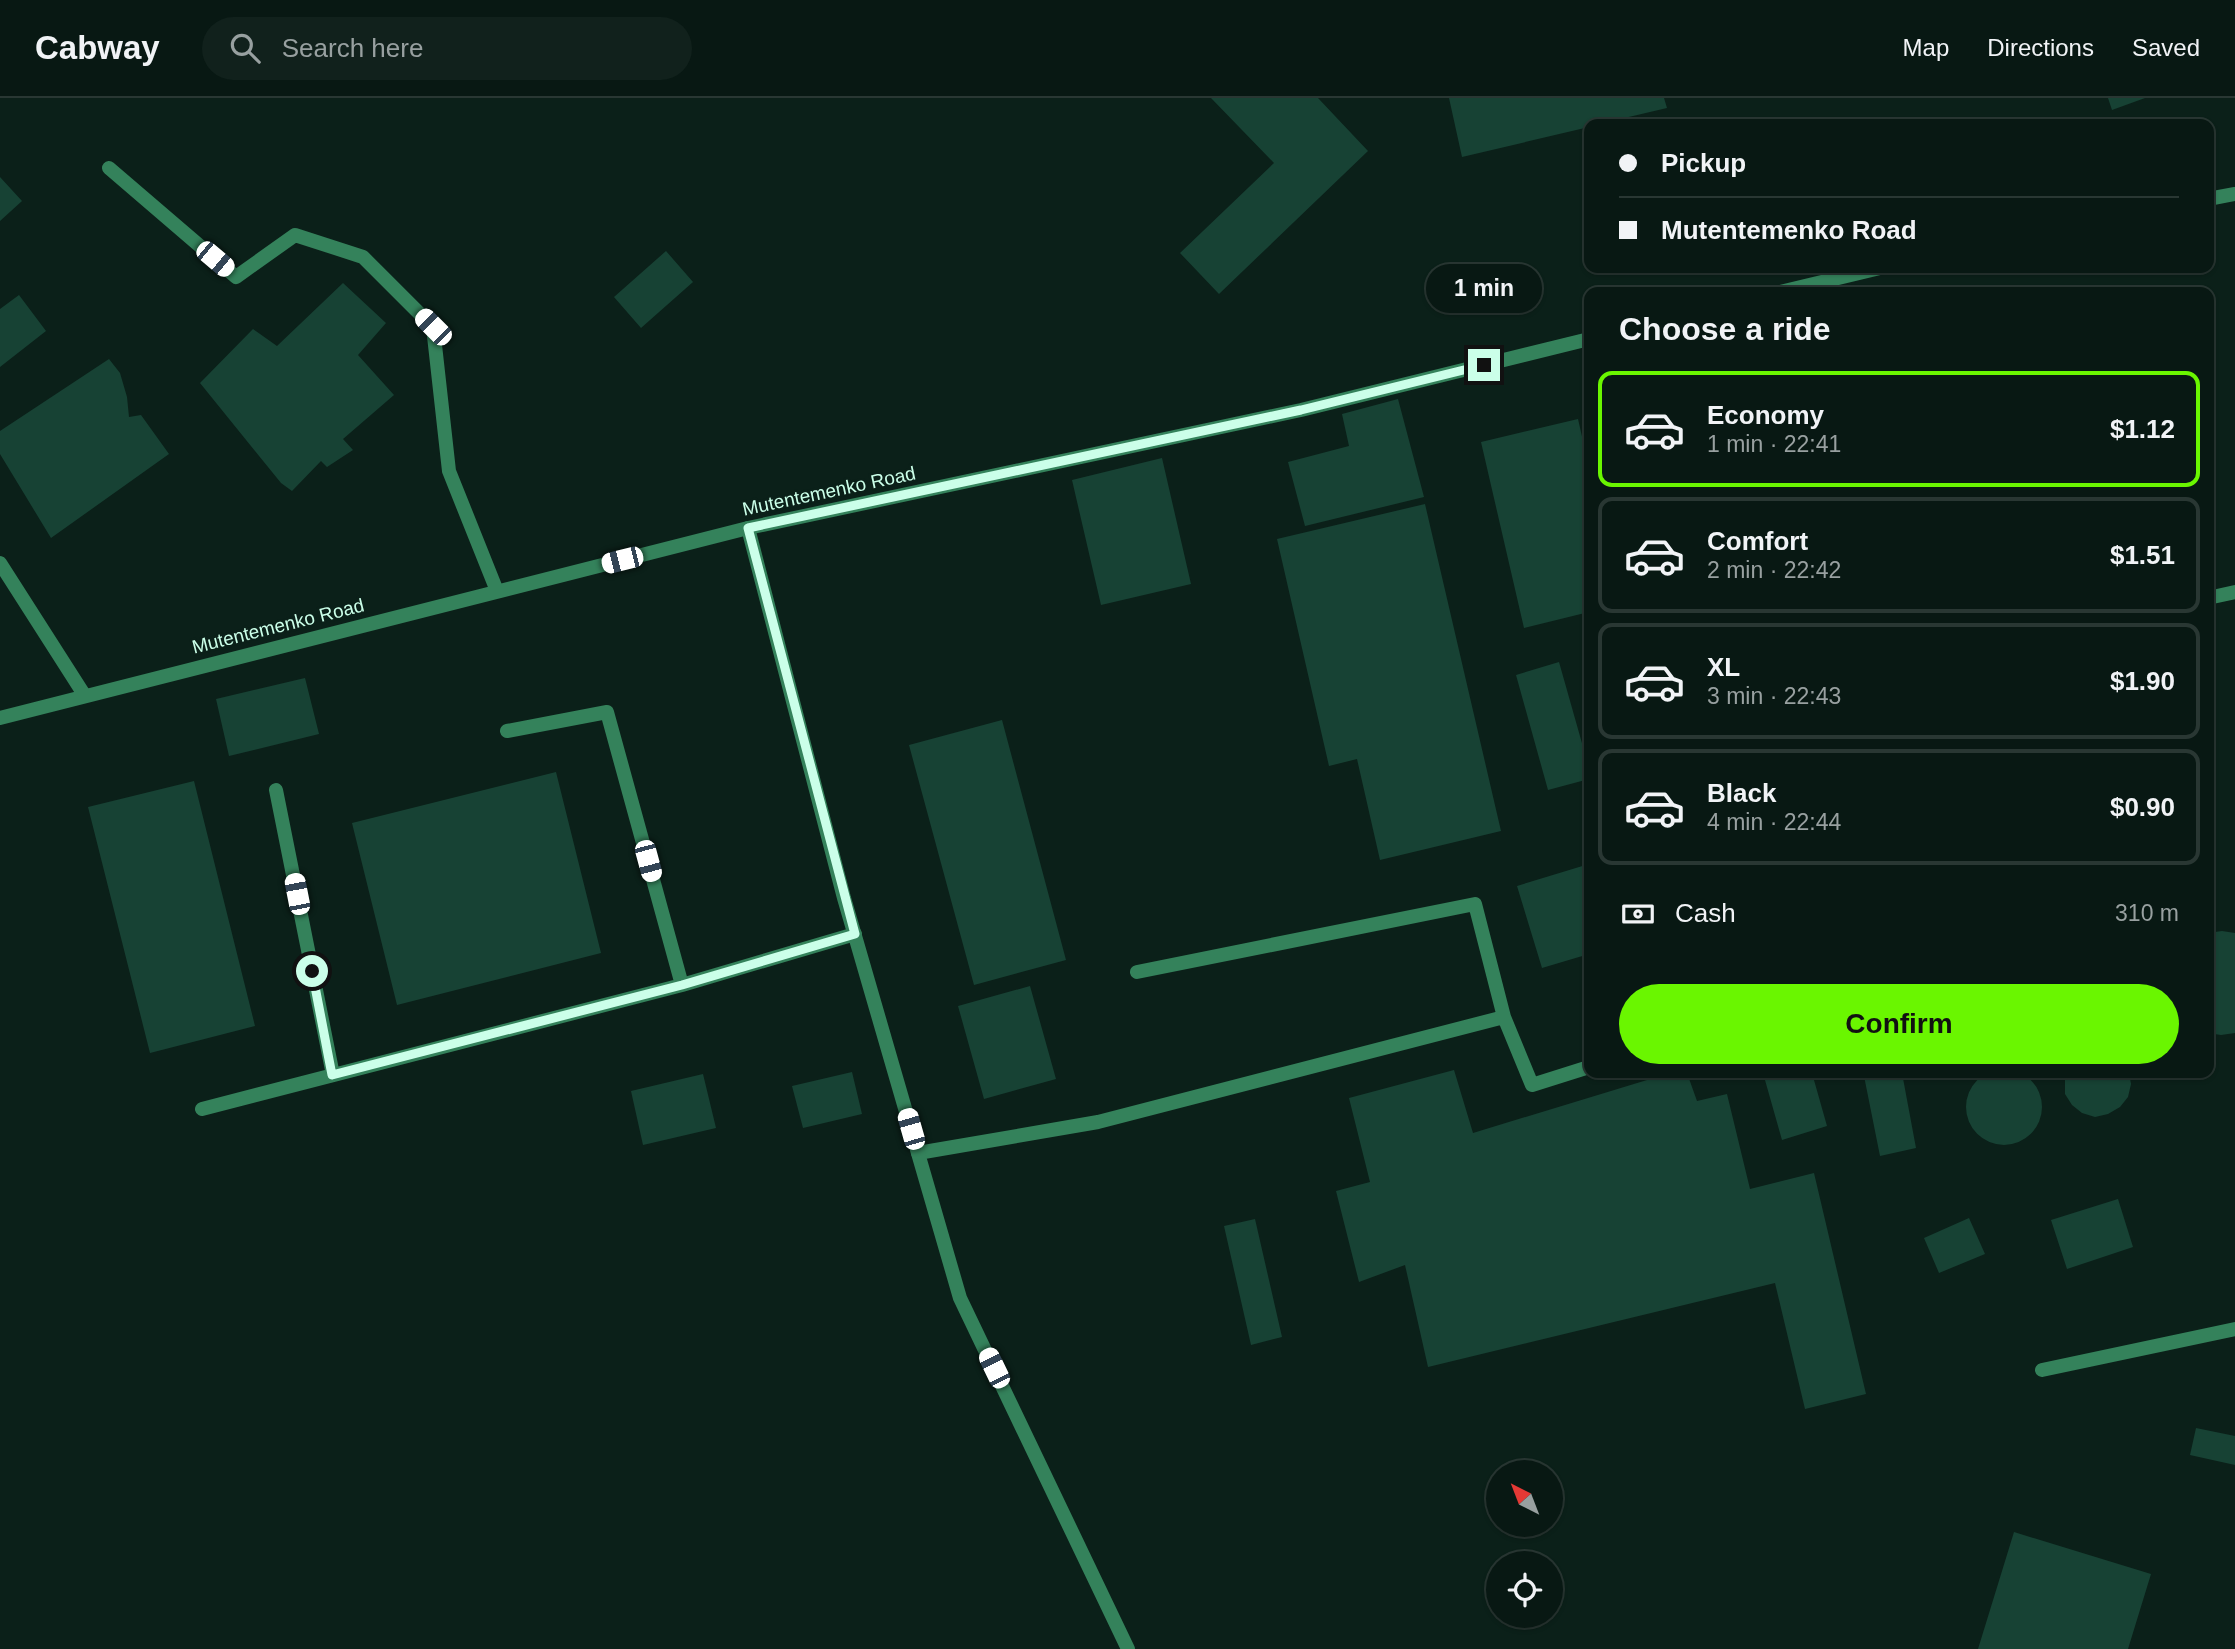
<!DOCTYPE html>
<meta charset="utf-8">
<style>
body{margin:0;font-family:Helvetica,sans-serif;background:#11211c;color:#f1f3f6;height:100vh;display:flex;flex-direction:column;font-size:26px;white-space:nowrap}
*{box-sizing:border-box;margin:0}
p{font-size:23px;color:#98a0a0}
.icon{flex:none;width:38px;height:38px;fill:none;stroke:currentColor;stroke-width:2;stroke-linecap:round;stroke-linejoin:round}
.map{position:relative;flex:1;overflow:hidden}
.details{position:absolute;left:1584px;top:189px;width:630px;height:791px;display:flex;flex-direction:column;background:#081813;border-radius:14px;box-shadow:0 2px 5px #0004,0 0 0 2px #293733}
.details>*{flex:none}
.guide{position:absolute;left:1584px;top:21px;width:630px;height:154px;border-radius:14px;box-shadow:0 2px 5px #0004,0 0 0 2px #293733;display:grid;align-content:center;height:154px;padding:0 35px;background:#081813}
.needle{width:46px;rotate:318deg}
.controls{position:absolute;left:1486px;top:1362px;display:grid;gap:14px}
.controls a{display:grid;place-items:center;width:77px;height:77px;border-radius:50%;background:#081813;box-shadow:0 2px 5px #0004,0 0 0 2px #293733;font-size:35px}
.end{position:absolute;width:32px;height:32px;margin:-16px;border:9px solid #cbffe9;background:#111;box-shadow:0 0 0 4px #111}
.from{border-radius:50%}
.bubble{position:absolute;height:49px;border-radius:24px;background:#081813;box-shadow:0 2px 5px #0004,0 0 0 2px #293733;font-size:23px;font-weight:600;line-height:49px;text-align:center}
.car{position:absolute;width:21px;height:42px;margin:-21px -10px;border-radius:9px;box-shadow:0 0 5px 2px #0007;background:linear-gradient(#fff 24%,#345 0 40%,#fff 0 76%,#345 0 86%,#fff 0)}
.guide b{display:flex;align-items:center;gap:24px;height:66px;font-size:26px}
.guide b+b{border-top:2px solid #293733}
.guide i{width:18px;height:18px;background:#f1f3f6}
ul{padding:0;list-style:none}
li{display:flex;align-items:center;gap:21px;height:116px;margin:0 14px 10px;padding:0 21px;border:4px solid #293733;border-radius:14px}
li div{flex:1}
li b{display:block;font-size:26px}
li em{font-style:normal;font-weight:600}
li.current{border-color:#6af600}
li>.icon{width:63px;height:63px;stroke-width:1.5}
h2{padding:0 35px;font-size:32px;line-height:84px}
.pay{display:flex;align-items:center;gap:18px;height:77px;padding:0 35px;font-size:26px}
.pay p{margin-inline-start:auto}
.button{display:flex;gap:14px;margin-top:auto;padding:14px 35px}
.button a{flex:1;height:80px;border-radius:42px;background:#6af600;color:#111;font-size:28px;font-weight:600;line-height:80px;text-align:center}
header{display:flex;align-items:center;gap:42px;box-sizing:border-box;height:98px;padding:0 35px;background:#081813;border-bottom:2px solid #293733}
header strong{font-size:33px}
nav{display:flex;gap:38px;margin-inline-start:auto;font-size:24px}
.search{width:490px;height:63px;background:#11211c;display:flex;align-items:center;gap:18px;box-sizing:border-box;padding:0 24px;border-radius:38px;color:#98a0a0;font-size:26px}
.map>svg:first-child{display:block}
.building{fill:#174234}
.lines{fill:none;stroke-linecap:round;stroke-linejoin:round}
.service{stroke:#34825b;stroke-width:14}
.minor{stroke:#34825b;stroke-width:14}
.route{stroke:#cbffe9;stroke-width:9}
.labels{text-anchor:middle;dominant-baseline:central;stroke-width:5;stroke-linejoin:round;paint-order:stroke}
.street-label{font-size:19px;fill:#cbffe9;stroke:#0b2019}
</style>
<header>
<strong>Cabway</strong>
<div class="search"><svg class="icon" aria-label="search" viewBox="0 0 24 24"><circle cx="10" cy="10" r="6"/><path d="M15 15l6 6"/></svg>Search here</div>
<nav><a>Map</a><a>Directions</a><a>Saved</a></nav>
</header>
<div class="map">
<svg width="2235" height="1551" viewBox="0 0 2235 1551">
<rect width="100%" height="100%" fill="#0b2019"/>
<path class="building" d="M1211 0H1318L1368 53 1219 196 1180 155 1274 65Z
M1449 0H1664L1667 10 1599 26H1589V29L1462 59Z
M2108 0H2145L2112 12Z
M0 79 22 103 0 123Z
M666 153 693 184 641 230 614 199Z
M343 185 386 225 358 257 394 297 343 341 353 352 327 369 321 363 292 393 281 385 200 285 253 231 277 248Z
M19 197 46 233 0 269V211Z
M109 261 120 275 127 299 129 319 141 317 169 356 51 440 0 356V333Z
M1398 301 1424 399 1305 428 1288 364 1349 348 1342 316Z
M1578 321 1589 369V514L1524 530 1481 344Z
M1162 360 1191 486 1101 507 1072 382Z
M1425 406 1501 733 1380 762 1357 661 1329 668 1277 441Z
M1559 564 1589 670V681L1548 692 1516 577Z
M305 580 319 636 229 658 216 601Z
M1002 622 1066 862 974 887 909 647Z
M556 674 601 855 397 907 352 725Z
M194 683 255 928 150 955 88 709Z
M1589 766V856L1542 870 1517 788Z
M2222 833 2235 835V935L2221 937 2208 935V835Z
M1030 888 1056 981 984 1001 958 908Z
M1966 1009a38 38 0 1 1 76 0a38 38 0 1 1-76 0Z
M1454 972 1473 1035 1670 975H1687L1697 1003 1727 996 1750 1091 1814 1075 1866 1296 1805 1311 1775 1185 1428 1269 1405 1167 1359 1184 1336 1093 1370 1084 1349 1000Z
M852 974 862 1016 803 1030 792 988Z
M1763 975H1812L1827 1028 1782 1042Z
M1881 975H1902L1916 1050 1880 1058 1864 978Z
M2065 975H2129L2131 986 2128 999 2120 1009 2108 1016 2095 1019 2082 1015 2072 1007 2065 996Z
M703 976 716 1030 643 1047 631 993Z
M2118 1101 2133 1149 2067 1171 2051 1122Z
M1969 1120 1985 1156 1939 1175 1924 1140Z
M1255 1121 1282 1239 1251 1247 1224 1128Z
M2196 1330 2235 1338V1367L2190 1357Z
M2014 1434 2151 1476 2128 1551H1978Z"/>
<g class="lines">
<path class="service" d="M109 70 236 179 295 137 363 159 433 229 449 373 497 493
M2208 101 2235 96
M1780 194 1880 170
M0 465 85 598
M2208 500 2235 494
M0 620 748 430 1301 312 1589 241
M507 633 607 614 682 887 855 836
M276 692 333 977
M1137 874 1475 806 1504 919
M202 1011 682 887
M918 1055 1098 1024 1504 919 1532 987 1589 969
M2042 1272 2235 1231"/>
<path class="minor" d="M748 430 844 800 960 1200 1128 1551"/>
</g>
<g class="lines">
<path class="route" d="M312 873 332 977 682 887 855 836 748 430 1301 312 1484 267"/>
</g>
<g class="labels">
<g class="street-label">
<text transform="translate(829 393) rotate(-12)">Mutentemenko Road</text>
<text transform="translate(278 528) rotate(-14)">Mutentemenko Road</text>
</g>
</g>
</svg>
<div class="controls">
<a><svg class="needle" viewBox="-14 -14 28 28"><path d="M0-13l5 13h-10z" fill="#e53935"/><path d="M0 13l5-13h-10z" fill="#98a0a0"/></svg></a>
<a><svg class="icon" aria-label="locate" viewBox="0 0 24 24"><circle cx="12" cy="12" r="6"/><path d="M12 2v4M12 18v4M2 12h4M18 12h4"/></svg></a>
</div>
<i class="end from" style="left:312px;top:873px"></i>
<i class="end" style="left:1484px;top:267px"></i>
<div class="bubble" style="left:1426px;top:166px;width:116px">1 min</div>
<i class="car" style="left:215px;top:161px;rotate:130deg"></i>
<i class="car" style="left:433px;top:229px;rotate:315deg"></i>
<i class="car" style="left:622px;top:462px;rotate:256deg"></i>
<i class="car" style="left:648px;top:763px;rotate:165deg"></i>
<i class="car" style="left:297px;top:796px;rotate:349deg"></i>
<i class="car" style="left:911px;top:1031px;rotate:344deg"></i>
<i class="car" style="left:994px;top:1270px;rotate:334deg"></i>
<div class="guide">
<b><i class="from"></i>Pickup</b>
<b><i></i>Mutentemenko Road</b>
</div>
<section class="details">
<h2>Choose a ride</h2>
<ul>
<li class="current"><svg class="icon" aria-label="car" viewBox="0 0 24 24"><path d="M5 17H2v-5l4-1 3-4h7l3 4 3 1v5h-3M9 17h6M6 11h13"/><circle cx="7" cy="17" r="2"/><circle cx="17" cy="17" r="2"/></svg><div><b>Economy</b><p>1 min · 22:41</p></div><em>$1.12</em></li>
<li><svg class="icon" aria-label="car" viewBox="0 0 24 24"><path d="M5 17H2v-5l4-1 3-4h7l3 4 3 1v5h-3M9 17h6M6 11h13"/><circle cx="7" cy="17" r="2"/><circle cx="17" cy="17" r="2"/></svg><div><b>Comfort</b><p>2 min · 22:42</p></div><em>$1.51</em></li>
<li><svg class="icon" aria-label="car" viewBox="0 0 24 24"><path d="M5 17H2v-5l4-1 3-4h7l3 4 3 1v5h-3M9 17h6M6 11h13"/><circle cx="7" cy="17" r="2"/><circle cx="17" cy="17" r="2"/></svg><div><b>XL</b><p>3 min · 22:43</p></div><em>$1.90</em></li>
<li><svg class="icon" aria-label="car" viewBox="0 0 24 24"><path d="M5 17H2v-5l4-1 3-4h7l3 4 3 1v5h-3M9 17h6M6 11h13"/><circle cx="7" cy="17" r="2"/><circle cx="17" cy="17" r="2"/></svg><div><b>Black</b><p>4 min · 22:44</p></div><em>$0.90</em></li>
</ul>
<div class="pay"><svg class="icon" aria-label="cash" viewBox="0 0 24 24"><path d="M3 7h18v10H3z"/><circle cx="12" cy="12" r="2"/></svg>Cash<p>310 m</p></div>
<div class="button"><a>Confirm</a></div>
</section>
</div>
